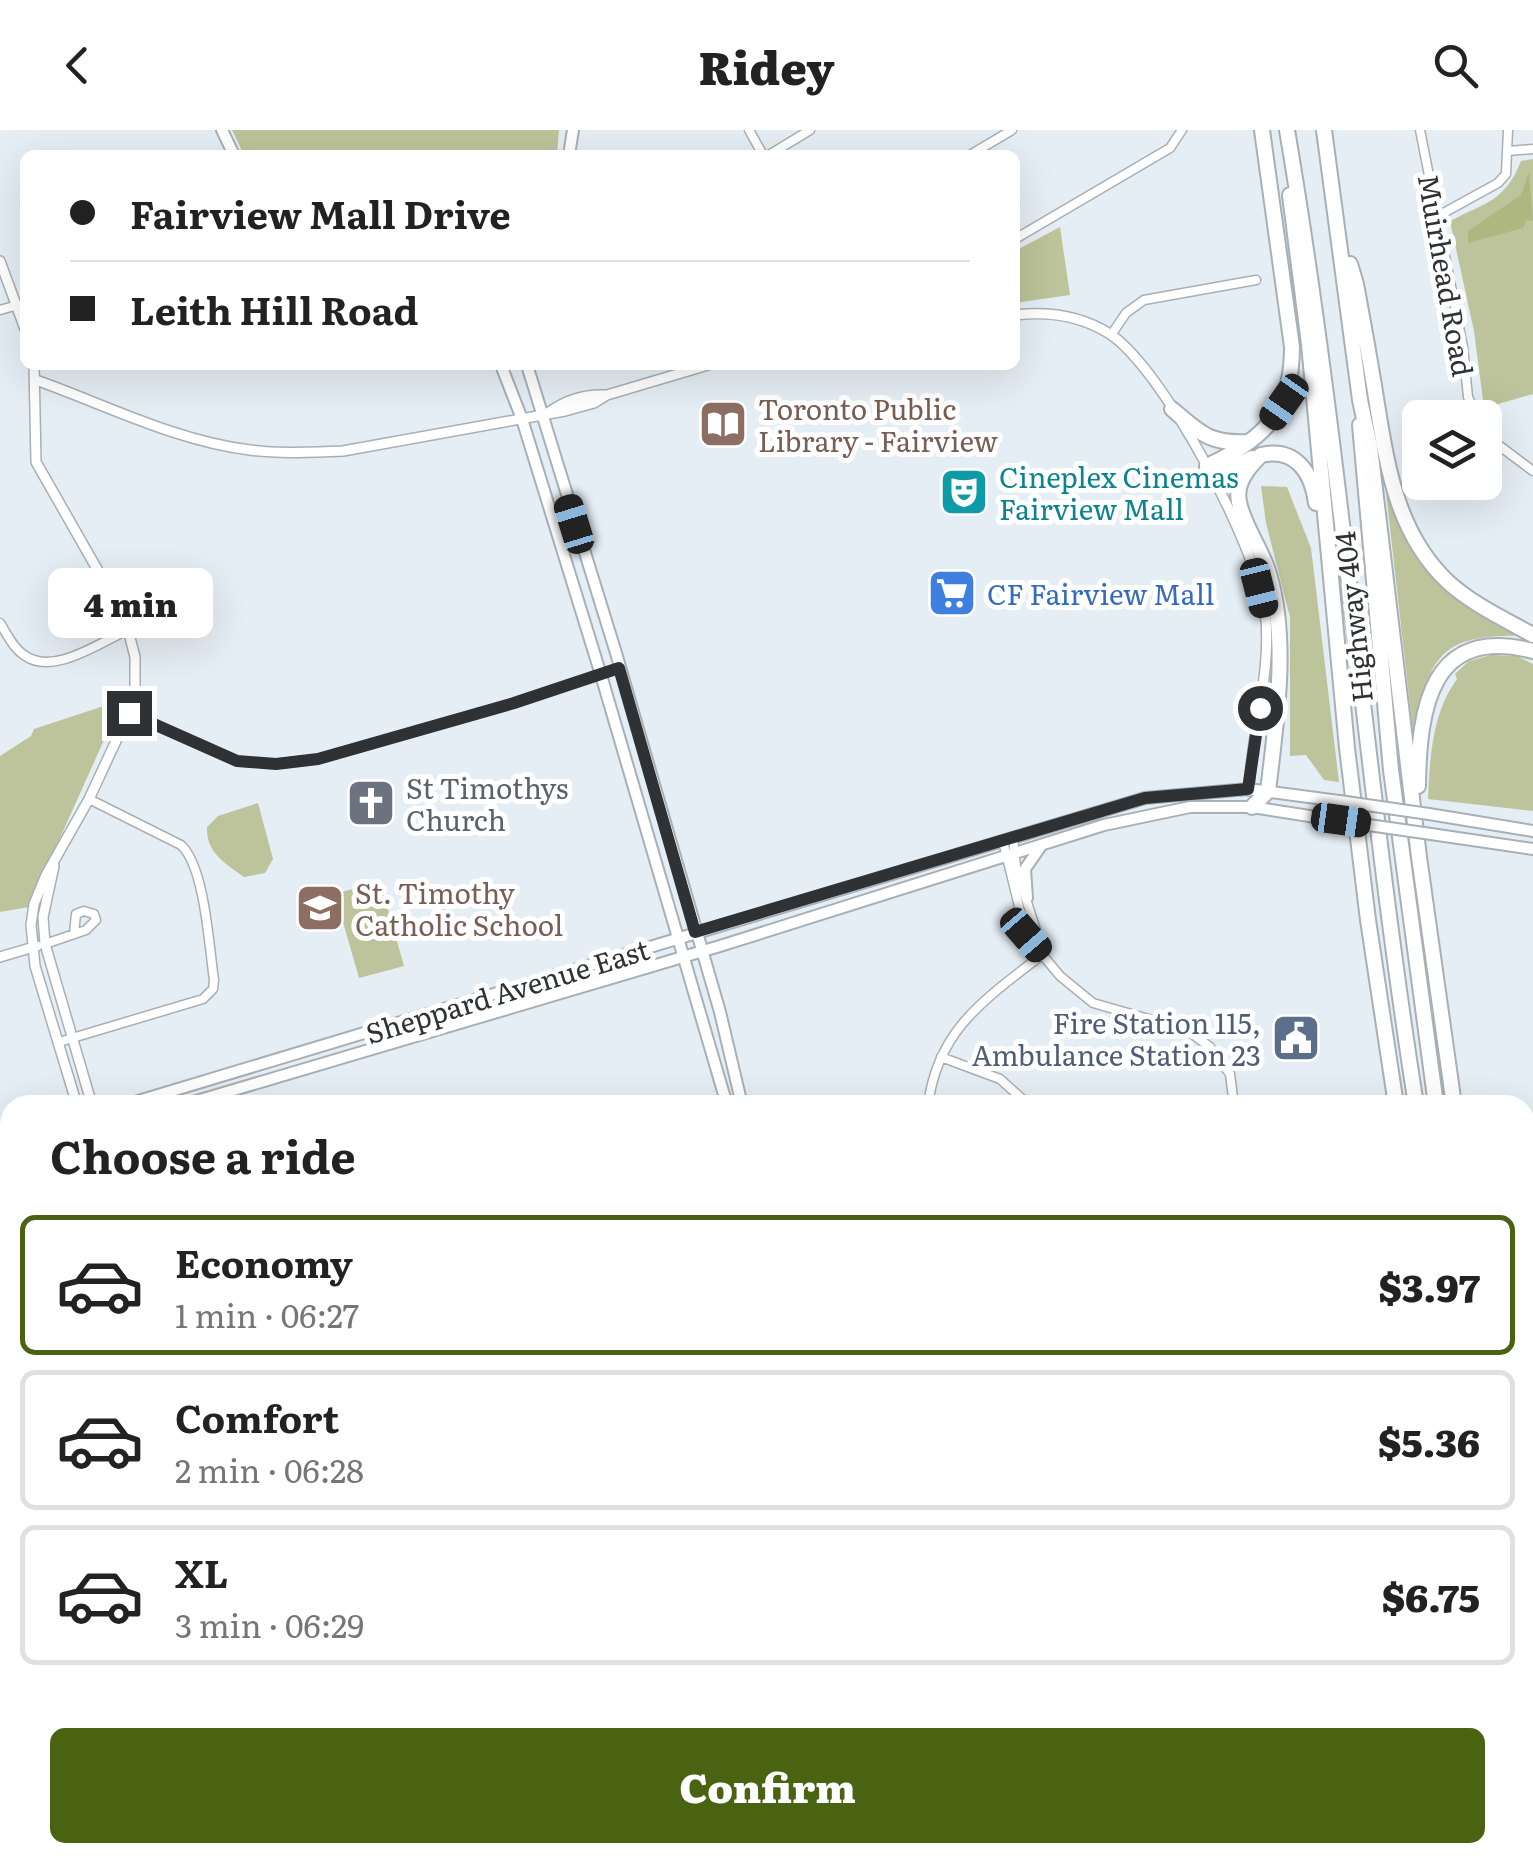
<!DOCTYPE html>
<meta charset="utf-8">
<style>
body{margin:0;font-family:Literata,serif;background:#f2f2f2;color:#222;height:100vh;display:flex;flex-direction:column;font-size:38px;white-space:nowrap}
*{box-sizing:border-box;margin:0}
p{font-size:32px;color:#767676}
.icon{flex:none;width:55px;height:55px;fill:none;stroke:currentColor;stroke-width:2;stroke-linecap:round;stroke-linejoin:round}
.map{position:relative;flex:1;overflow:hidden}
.side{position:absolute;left:0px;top:965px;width:1535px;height:768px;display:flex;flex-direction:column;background:#fff;border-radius:30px 30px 0 0;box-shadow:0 10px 40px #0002}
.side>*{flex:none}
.top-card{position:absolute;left:20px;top:20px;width:1000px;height:220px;border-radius:15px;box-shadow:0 10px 40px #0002;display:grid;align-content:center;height:220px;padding:0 50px;background:#fff}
.tools{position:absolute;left:1402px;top:270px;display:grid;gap:20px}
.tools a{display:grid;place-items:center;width:100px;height:100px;border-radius:15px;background:#fff;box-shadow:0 10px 40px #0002;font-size:50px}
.end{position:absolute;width:45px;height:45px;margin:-22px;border:12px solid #2f3235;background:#fff;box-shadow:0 0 0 5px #fff}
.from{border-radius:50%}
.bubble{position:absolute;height:70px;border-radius:15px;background:#fff;box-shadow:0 10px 40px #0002;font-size:32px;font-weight:800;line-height:70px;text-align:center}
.car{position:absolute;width:30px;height:60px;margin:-30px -15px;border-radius:12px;box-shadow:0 0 8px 2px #0007;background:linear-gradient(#222 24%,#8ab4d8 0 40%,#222 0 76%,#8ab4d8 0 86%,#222 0)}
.top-card b{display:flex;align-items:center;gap:35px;height:95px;font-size:38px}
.top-card b+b{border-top:2px solid #e0e0e0}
.top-card i{width:25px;height:25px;background:#222}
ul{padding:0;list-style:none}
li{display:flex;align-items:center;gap:30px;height:140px;margin:0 20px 15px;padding:0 30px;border:5px solid #e0e0e0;border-radius:15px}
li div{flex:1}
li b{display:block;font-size:38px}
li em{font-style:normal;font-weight:800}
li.current{border-color:#4a6313}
li>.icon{width:90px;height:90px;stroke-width:1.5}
h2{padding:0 50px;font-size:45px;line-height:120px}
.button{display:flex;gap:20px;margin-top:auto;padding:20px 50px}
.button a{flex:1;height:115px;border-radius:15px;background:#4a6313;color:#fff;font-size:40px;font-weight:800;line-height:115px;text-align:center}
header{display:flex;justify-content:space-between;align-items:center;height:130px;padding:0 50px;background:#fff;font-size:45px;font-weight:800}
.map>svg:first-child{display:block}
.green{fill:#bdc39a}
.forest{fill:#afb781}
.water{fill:#b3cbfc}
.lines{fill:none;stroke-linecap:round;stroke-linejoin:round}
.stream{stroke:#b3cbfc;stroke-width:2.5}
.minor-casing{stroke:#a7b0b6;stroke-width:11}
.tertiary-casing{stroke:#a7b0b6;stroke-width:12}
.secondary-casing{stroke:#a7b0b6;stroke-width:14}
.motorway-casing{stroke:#a7b0b6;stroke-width:18}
.minor{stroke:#fff;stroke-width:8}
.tertiary{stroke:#fff;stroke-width:9}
.secondary{stroke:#fff;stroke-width:10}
.motorway{stroke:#fff;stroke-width:14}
.secondary-bridge-casing{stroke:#a7b0b6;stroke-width:14;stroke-linecap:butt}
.motorway-bridge-casing{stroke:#a7b0b6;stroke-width:18;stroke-linecap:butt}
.secondary-bridge{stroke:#fff;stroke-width:10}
.motorway-bridge{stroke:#fff;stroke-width:14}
.route{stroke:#2f3235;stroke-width:12}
.labels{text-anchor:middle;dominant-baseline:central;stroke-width:10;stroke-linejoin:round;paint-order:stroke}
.street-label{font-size:28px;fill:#2f3235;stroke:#fff}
.education-label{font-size:28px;fill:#785e54;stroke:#fff;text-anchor:start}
.culture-label{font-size:28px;fill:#0d838f;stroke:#fff;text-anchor:start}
.shop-label{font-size:28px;fill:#366cbe;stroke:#fff;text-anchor:start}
.worship-label{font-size:28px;fill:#5b616d;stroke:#fff;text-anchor:start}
.service-label{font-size:28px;fill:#4e5e75;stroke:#fff;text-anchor:end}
</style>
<header><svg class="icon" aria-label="back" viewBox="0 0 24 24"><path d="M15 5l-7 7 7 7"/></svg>Ridey<svg class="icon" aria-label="search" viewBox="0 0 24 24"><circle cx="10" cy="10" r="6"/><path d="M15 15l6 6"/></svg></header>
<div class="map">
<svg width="1533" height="1731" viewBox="0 0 1533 1731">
<rect width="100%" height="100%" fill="#e6eef5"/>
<path class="green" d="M232 0H559L557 25H244Z
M1533 29V264L1484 278 1474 201 1450 91C1487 72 1505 71 1521 31Z
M1060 97 1070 165 1015 173V121Z
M1261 356 1287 357 1311 418 1339 652 1324 650 1306 625 1290 626V487L1266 393Z
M1386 362C1398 388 1408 419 1426 441 1452 472 1492 488 1527 506 1441 504 1431 523 1413 602Z
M1491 525 1517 526 1533 534V681L1428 669C1430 628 1432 583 1457 549L1455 544 1469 531Z
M122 570 29 777 0 782V626L31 606 34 599Z
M258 673 273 729 265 743 244 747C225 733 206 723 207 697L218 686Z
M380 751 404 836 359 848 335 764Z
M1533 1065V1140L1525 1142V1067Z"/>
<path class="forest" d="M1529 42 1533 91 1526 90 1523 98 1468 113V101L1521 65Z"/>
<path class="water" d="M450 776 457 800 442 804 435 780Z"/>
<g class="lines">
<path class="stream" d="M0 1306 10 1304"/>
<g class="minor-casing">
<path id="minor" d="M749 0 763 25
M1420 0 1463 217 1468 267 1478 288
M1508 21 1533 19
M769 25 810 0
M970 25 1012 0
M1438 86 1498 53 1506 44 1508 0
M1015 109 1170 18 1182 0
M0 180 18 175
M1111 205 1126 183 1144 170 1256 150
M1485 297 1497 314 1533 341
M0 493C7 504 13 518 24 525 53 547 102 511 130 499
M129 583 237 631 276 634 318 629 514 573 619 538
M1013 708 1016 737 1042 820
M1003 711 1026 805 1060 846 1093 873 1187 900 1210 917 1230 944 1234 975
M45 814 86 800 96 790 94 784 84 781 76 784 74 804
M59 912 203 869 213 859 214 850C209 817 205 737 181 715L89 669
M941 927 1000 949 1029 975
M928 975C938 898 987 868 1043 824
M0 1113 10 1110
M0 1230 10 1229
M0 1378H10
M0 1483 10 1482
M0 1587 10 1586
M0 1690 10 1689
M86 1722 87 1731
M380 1722 415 1728 451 1722
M232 1731V1722"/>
</g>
<g class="tertiary-casing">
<path id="tertiary" d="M0 131 25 199
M1015 185C1049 181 1080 185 1110 204 1164 240 1256 415 1265 480 1273 541 1251 601 1249 661
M34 235 36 332 125 488 135 527V558L129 583 89 669 46 745 34 774 31 795 35 836 77 975
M36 250C106 275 176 311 250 320 280 324 312 322 343 321L565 281 594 273 607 265 708 235
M549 282C566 270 584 264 605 265
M54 736 43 787 45 814 92 975
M0 827 37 816"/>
</g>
<g class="secondary-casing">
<path id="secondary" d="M222 0 234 25
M569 25 573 0
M501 235 522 289 601 545 727 975
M527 235 616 523 720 882 742 975
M1429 684 1533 701
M1431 704 1533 719
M1027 768 1025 739 1041 716
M125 975 1145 668 1248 659 1339 671
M183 975 720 816 1104 695 1190 677H1252L1341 691
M0 1012 10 1009
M0 1030 10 1027
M720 1731 721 1722
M735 1731 736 1722"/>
</g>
<g class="motorway-casing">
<path id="motorway" d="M1287 0C1342 323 1365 651 1416 975
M1324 0 1360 270 1370 317 1419 727 1454 975
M1290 65 1309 214 1347 618 1368 790 1396 975
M1350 134 1356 154C1363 192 1370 230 1376 268 1387 335 1396 403 1448 452 1472 474 1504 489 1533 505
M1172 279C1200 303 1209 314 1248 312
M1360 295 1391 640 1436 975
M1207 336C1265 309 1292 282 1292 217L1262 0
M1213 348 1252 328
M1418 656C1419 577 1431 495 1533 521
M1252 677 1268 661C1276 593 1289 510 1269 444 1262 419 1244 397 1239 372 1235 353 1248 338 1261 325 1295 317 1312 342 1316 373
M1525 1300 1533 1318
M1525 1403 1533 1438
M1525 1483 1533 1511
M1525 1608 1533 1598
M1450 1722 1452 1731
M1470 1722 1471 1731
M1169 1731 1225 1722
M1358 1731 1397 1722
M1493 1731V1722
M1517 1731 1533 1729"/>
</g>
<use href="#minor" class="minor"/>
<use href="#tertiary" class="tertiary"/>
<use href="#secondary" class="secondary"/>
<use href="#motorway" class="motorway"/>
<g class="secondary-bridge-casing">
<path id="secondary-bridge" d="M1339 671 1429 684
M1341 691 1431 704"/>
</g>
<g class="motorway-bridge-casing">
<path id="motorway-bridge" d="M1372 1731 1376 1722"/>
</g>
<use href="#secondary-bridge" class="secondary-bridge"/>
<use href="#motorway-bridge" class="motorway-bridge"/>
</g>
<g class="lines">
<path class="route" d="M129 583 237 631 276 634 318 629 514 573 619 538 695 802 1145 668 1248 659 1260 578"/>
</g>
<defs>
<g id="library-square" transform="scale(2.5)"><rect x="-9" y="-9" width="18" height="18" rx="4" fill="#8d6e63" stroke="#fff"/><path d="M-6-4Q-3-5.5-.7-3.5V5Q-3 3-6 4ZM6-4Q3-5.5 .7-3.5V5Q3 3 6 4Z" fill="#fff"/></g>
<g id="theatre-square" transform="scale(2.5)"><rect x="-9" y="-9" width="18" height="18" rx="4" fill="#0f9aa8" stroke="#fff"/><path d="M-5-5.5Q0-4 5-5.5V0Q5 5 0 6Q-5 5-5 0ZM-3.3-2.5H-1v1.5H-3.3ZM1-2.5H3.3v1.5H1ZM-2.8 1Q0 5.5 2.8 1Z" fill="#fff"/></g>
<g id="supermarket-square" transform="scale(2.5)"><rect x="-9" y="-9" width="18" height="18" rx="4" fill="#3f7fe0" stroke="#fff"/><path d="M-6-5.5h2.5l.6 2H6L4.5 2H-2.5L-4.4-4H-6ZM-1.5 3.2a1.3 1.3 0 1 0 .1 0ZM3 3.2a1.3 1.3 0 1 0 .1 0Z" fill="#fff"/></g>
<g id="church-square" transform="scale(2.5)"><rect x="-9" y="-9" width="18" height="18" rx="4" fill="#6b7280" stroke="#fff"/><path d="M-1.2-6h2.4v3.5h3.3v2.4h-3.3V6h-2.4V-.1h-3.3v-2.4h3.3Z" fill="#fff"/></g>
<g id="school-square" transform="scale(2.5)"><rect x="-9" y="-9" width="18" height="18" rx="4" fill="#8d6e63" stroke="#fff"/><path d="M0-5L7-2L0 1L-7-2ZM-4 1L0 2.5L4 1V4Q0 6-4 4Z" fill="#fff"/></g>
<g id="civic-square" transform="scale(2.5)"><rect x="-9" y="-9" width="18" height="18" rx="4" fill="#5c6f8a" stroke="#fff"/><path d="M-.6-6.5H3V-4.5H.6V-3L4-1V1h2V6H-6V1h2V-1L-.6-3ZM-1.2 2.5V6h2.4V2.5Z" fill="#fff"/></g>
</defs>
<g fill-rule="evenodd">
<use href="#library-square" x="723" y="294"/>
<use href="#theatre-square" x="964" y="362"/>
<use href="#supermarket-square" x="952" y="463"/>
<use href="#church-square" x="371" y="673"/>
<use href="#school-square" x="320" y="778"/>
<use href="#civic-square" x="1296" y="908"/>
</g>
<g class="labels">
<g class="street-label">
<text transform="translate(1447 145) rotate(80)">Muirhead Road</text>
<text transform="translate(1352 487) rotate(-96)">Highway 404</text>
<text transform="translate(507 860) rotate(-17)">Sheppard Avenue East</text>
</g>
<g class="education-label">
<text x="758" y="278">Toronto Public<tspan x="758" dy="32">Library - Fairview</tspan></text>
<text x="355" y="762">St. Timothy<tspan x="355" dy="32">Catholic School</tspan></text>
</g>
<g class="culture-label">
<text x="999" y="346">Cineplex Cinemas<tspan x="999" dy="32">Fairview Mall</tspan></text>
</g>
<g class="shop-label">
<text x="987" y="463">CF Fairview Mall</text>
</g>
<g class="worship-label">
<text x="406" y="657">St Timothys<tspan x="406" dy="32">Church</tspan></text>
</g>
<g class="service-label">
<text x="1261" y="892">Fire Station 115,<tspan x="1261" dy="32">Ambulance Station 23</tspan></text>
</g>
</g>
</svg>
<div class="tools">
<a><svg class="icon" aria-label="layers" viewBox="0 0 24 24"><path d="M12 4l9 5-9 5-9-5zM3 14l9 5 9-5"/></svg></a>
</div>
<i class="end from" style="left:1260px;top:578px"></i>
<i class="end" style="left:129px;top:583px"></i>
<div class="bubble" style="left:48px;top:438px;width:165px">4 min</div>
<i class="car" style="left:1284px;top:272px;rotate:215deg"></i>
<i class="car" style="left:574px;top:394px;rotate:343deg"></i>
<i class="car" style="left:1259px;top:458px;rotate:166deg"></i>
<i class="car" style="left:1341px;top:690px;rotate:98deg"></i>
<i class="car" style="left:1026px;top:805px;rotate:139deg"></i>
<div class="top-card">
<b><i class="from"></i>Fairview Mall Drive</b>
<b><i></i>Leith Hill Road</b>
</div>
<section class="side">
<h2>Choose a ride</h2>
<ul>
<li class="current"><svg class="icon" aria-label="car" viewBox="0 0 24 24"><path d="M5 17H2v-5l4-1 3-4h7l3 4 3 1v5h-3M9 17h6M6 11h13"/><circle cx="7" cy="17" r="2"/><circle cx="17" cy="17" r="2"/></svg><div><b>Economy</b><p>1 min · 06:27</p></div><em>$3.97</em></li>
<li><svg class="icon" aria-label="car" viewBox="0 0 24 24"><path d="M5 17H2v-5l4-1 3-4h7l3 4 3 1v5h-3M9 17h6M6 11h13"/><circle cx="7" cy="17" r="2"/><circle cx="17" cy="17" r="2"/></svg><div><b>Comfort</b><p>2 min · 06:28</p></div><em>$5.36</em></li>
<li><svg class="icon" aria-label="car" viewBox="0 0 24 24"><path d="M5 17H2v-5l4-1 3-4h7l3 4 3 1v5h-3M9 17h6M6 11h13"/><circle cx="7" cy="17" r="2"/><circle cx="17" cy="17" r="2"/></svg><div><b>XL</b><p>3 min · 06:29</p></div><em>$6.75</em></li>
</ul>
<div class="button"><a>Confirm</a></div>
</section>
</div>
